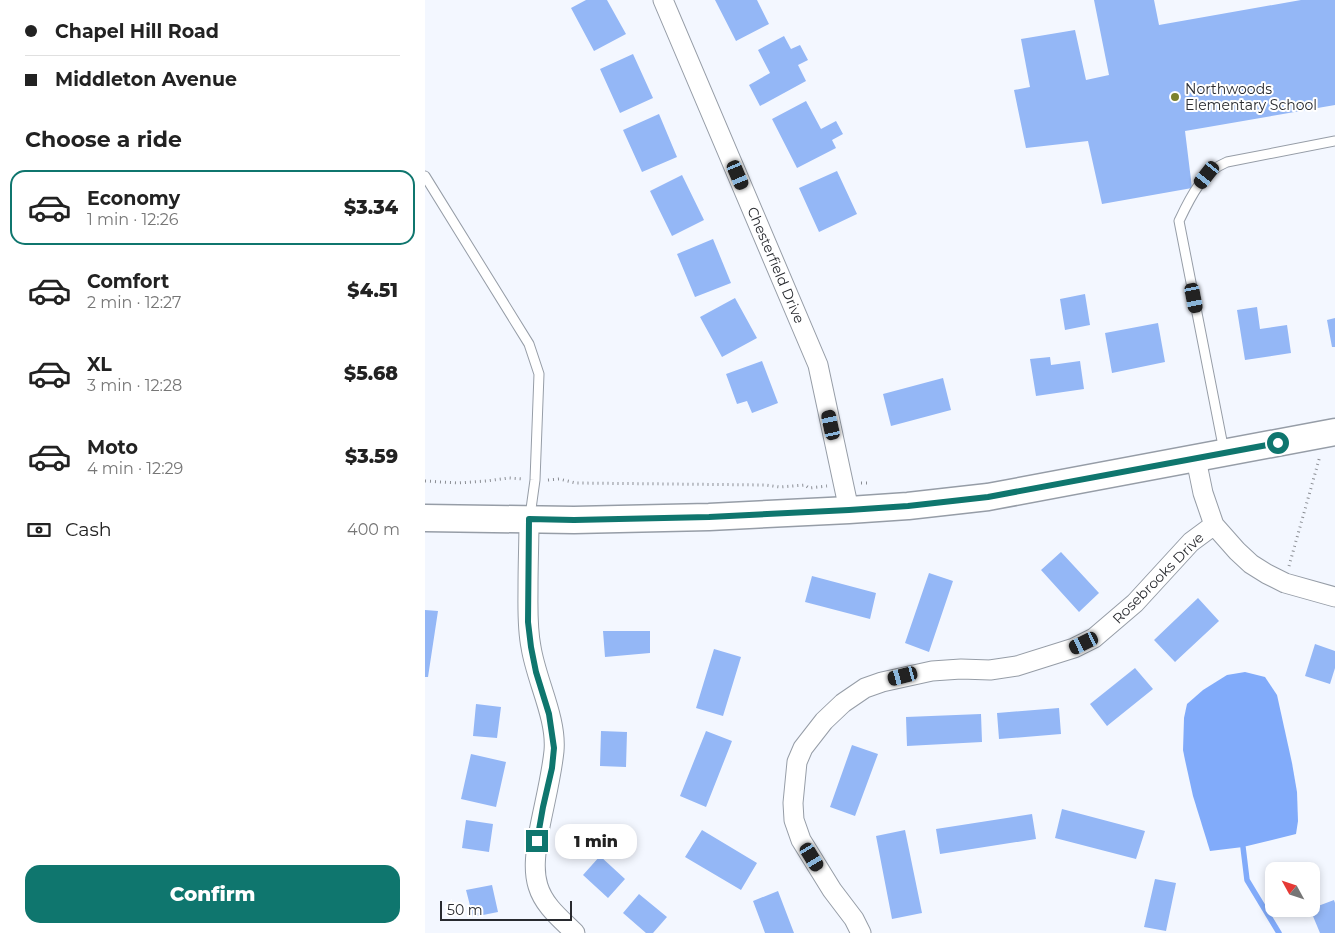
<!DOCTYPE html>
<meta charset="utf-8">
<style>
body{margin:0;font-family:Montserrat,sans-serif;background:#f2f2f2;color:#222;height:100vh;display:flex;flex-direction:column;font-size:19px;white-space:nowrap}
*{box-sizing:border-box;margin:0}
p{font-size:16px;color:#767676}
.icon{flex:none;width:28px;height:28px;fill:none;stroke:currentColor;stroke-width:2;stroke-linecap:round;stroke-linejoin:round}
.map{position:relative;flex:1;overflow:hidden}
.panel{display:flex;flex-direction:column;background:#fff;width:425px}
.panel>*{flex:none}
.guide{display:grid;align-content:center;height:110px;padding:0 25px;background:#fff}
.needle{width:32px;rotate:310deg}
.buttons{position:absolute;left:840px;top:862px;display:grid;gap:10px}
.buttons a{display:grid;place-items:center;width:55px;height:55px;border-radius:10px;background:#fff;box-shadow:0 2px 8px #0003;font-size:25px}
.scale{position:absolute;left:15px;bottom:12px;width:132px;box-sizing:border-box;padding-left:5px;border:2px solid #282a2f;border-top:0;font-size:14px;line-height:18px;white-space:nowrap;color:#282a2f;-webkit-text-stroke:4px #fff;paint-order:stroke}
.end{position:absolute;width:22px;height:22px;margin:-11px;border:6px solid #0f766e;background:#fff;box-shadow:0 0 0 2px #fff}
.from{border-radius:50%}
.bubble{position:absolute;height:35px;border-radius:15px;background:#fff;box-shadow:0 2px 8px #0003;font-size:16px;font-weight:800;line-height:35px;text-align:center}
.car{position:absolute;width:15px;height:30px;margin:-15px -8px;border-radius:6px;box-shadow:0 0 4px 1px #0007;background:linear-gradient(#222 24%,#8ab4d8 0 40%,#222 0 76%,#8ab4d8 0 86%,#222 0)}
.guide b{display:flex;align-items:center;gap:18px;height:48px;font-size:19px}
.guide b+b{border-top:1px solid #e0e0e0}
.guide i{width:12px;height:12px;background:#222}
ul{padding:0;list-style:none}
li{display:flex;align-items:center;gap:15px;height:75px;margin:0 10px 8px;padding:0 15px;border:2px solid transparent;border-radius:15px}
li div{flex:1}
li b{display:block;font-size:19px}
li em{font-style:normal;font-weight:800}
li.current{border-color:#0f766e}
li>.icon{width:45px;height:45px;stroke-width:1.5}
h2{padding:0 25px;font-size:22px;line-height:60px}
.pay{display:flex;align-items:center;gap:12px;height:55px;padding:0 25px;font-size:19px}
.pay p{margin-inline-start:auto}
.cta{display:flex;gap:10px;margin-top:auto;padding:10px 25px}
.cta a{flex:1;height:58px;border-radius:15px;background:#0f766e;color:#fff;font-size:20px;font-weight:800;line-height:58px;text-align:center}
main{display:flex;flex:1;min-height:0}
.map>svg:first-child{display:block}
.water{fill:#81abfa}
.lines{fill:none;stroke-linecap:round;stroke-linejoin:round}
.stream{stroke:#81abfa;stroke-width:5.5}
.building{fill:#94b7f6}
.service-casing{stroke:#969da7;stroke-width:11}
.minor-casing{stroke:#969da7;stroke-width:21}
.secondary-casing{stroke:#969da7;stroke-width:29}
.path{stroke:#8a8d93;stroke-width:3;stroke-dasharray:1 4;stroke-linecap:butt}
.service{stroke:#fff;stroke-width:9}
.minor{stroke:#fff;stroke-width:19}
.secondary{stroke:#fff;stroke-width:26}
.route{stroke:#0f766e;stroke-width:6}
.poi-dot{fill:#7c812c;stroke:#fff;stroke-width:2}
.labels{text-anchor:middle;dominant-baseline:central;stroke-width:4;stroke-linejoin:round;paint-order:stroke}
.poi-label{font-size:14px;fill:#282a2f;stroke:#fff;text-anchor:start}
.street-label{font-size:14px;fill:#282a2f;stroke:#fff}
</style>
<main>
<section class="panel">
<div class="guide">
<b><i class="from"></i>Chapel Hill Road</b>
<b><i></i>Middleton Avenue</b>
</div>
<h2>Choose a ride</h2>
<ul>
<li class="current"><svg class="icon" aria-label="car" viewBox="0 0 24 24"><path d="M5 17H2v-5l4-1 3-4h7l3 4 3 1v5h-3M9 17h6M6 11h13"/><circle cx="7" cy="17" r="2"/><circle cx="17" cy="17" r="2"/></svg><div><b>Economy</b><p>1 min · 12:26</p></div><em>$3.34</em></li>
<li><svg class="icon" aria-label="car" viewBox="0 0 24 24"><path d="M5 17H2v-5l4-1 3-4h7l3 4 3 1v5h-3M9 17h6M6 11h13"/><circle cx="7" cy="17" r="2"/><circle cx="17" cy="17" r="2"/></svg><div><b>Comfort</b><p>2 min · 12:27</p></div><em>$4.51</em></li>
<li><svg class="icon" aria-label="car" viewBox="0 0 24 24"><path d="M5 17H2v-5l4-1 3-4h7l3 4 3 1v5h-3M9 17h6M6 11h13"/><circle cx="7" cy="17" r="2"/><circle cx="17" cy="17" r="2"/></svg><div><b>XL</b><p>3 min · 12:28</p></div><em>$5.68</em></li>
<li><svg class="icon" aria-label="car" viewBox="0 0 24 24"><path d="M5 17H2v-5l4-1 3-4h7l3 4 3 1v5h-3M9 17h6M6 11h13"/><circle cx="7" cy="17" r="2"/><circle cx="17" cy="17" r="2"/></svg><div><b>Moto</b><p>4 min · 12:29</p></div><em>$3.59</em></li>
</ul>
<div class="pay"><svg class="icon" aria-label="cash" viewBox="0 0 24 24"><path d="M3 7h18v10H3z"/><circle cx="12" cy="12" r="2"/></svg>Cash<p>400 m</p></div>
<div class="cta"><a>Confirm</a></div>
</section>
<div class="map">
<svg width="910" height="933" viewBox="0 0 910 933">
<rect width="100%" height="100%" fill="#f3f7ff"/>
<path class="water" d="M820 672 840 677 852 695 867 763 872 792 873 821 871 834 818 847 785 851 768 796 760 760 758 750 759 718 762 704 778 690 802 675Z"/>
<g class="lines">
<path class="stream" d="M818 847 822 880 854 933"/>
</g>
<path class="building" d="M161 0H182L201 34 169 51 146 8Z
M290 0H332L344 24 311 41Z
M669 0H729L734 25 876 0H910V105L760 131 767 188 677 204 663 141 601 148 589 90 605 87 596 39 650 30 661 80 684 75Z
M359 36 366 49 375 45 383 60 373 65 381 81 335 106 324 85 345 73 333 50Z
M208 54 228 98 195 113 175 69Z
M381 101 396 129 411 121 418 134 407 140 411 148 372 168 347 119Z
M234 114 252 157 217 172 198 130Z
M412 171 432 214 394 232 374 188Z
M257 175 279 220 247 236 225 191Z
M288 239 306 283 270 297 252 254Z
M660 294 665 325 640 330 635 299Z
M310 298 332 338 297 357 275 317Z
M832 307 835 329 862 325 866 353 820 360 812 310Z
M910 318V347H907L902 320Z
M733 323 740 362 687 373 680 333Z
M625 357 626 365 655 361 659 389 611 396 605 359Z
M337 361 353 403 327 413 322 401 312 404 301 374Z
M518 378 526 410 466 426 458 394Z
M636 552 674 593 654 612 616 570Z
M504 573 528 581 504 652 480 643Z
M387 576 451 593 445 619 380 602Z
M773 598 794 621 750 662 729 640Z
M0 610 13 611 3 677H0Z
M178 631H225V653L180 657Z
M890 644 910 651V668L905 684 880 676Z
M289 649 316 657 298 716 271 708Z
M710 668 728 689 682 726 665 704Z
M51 704 76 707 72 738 48 736Z
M634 708 636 734 574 739 572 713Z
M556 714 557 742 482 746 481 717Z
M176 731 202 732 201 767 175 766Z
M281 731 307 741 281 807 255 796Z
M427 745 453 754 430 816 405 807Z
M46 754 81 762 71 807 36 799Z
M637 809 720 831 711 859 630 838Z
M607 814 611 839 515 854 511 829Z
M41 820 68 824 64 852 37 848Z
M277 830 332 863 316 890 260 857Z
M480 830 497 913 467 919 451 836Z
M175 856 200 879 183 898 158 875Z
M730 879 751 883 741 931 719 927Z
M67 885 73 912 48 917 41 890Z
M353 891 369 933H340L328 901Z
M214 894 242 917 228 933H221L198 913Z
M909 900 910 903V933H895L885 909Z"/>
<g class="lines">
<g class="service-casing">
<path id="service" d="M0 176 104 344 114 374 110 480 105 516
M799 451 754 221C765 198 777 172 802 162L910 141"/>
</g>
<g class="minor-casing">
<path id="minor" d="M238 0 393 365 424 510
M771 459 778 493 789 525 812 551 826 564 842 574 860 583 910 597
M104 519C104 541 103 564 103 587 103 607 102 627 106 647 111 680 132 718 129 751 126 780 118 808 113 837 111 852 108 870 113 886 119 906 136 919 150 933
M436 933 429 919 407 890 376 840 369 820 368 803 372 762 378 748 399 721 418 703 440 688 457 682 507 671 536 669 565 670 592 666 649 648 669 638 710 603 766 542 789 525"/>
</g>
<g class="secondary-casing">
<path id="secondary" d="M0 518 149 520 284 517 424 510 483 506 563 497 910 432"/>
</g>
<path class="path" d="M123 480 134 479 151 483 340 485 355 487 380 485 384 488 402 486
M0 481 33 483 61 481 84 478 99 479
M436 483H446
M864 566 895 456"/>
<use href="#service" class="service"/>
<use href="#minor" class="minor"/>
<use href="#secondary" class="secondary"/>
</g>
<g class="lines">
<path class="route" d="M112 841 118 807 127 768 129 748 124 714 111 672 106 647 103 622 104 519 149 520 284 517 424 510 483 506 563 497 853 443"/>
</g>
<circle class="poi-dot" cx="750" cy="97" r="5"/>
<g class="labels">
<g class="poi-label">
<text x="760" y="89">Northwoods<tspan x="760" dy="16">Elementary School</tspan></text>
</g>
<g class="street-label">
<text transform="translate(351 265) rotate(67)">Chesterfield Drive</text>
<text transform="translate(733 578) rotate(-45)">Rosebrooks Drive</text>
</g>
</g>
</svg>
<div class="buttons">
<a><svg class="needle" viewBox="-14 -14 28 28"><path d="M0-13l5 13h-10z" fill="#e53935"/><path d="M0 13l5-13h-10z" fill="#767676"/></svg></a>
</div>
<div class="scale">50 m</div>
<i class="end from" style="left:853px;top:443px"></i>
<i class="end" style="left:112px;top:841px"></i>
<div class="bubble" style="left:130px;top:824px;width:82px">1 min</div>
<i class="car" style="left:313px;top:175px;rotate:157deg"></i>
<i class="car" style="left:782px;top:175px;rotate:218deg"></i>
<i class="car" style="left:769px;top:298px;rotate:169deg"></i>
<i class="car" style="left:406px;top:425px;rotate:348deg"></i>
<i class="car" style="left:659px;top:643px;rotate:244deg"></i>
<i class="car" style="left:478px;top:676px;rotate:255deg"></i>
<i class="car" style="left:387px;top:857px;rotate:149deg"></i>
</div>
</main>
